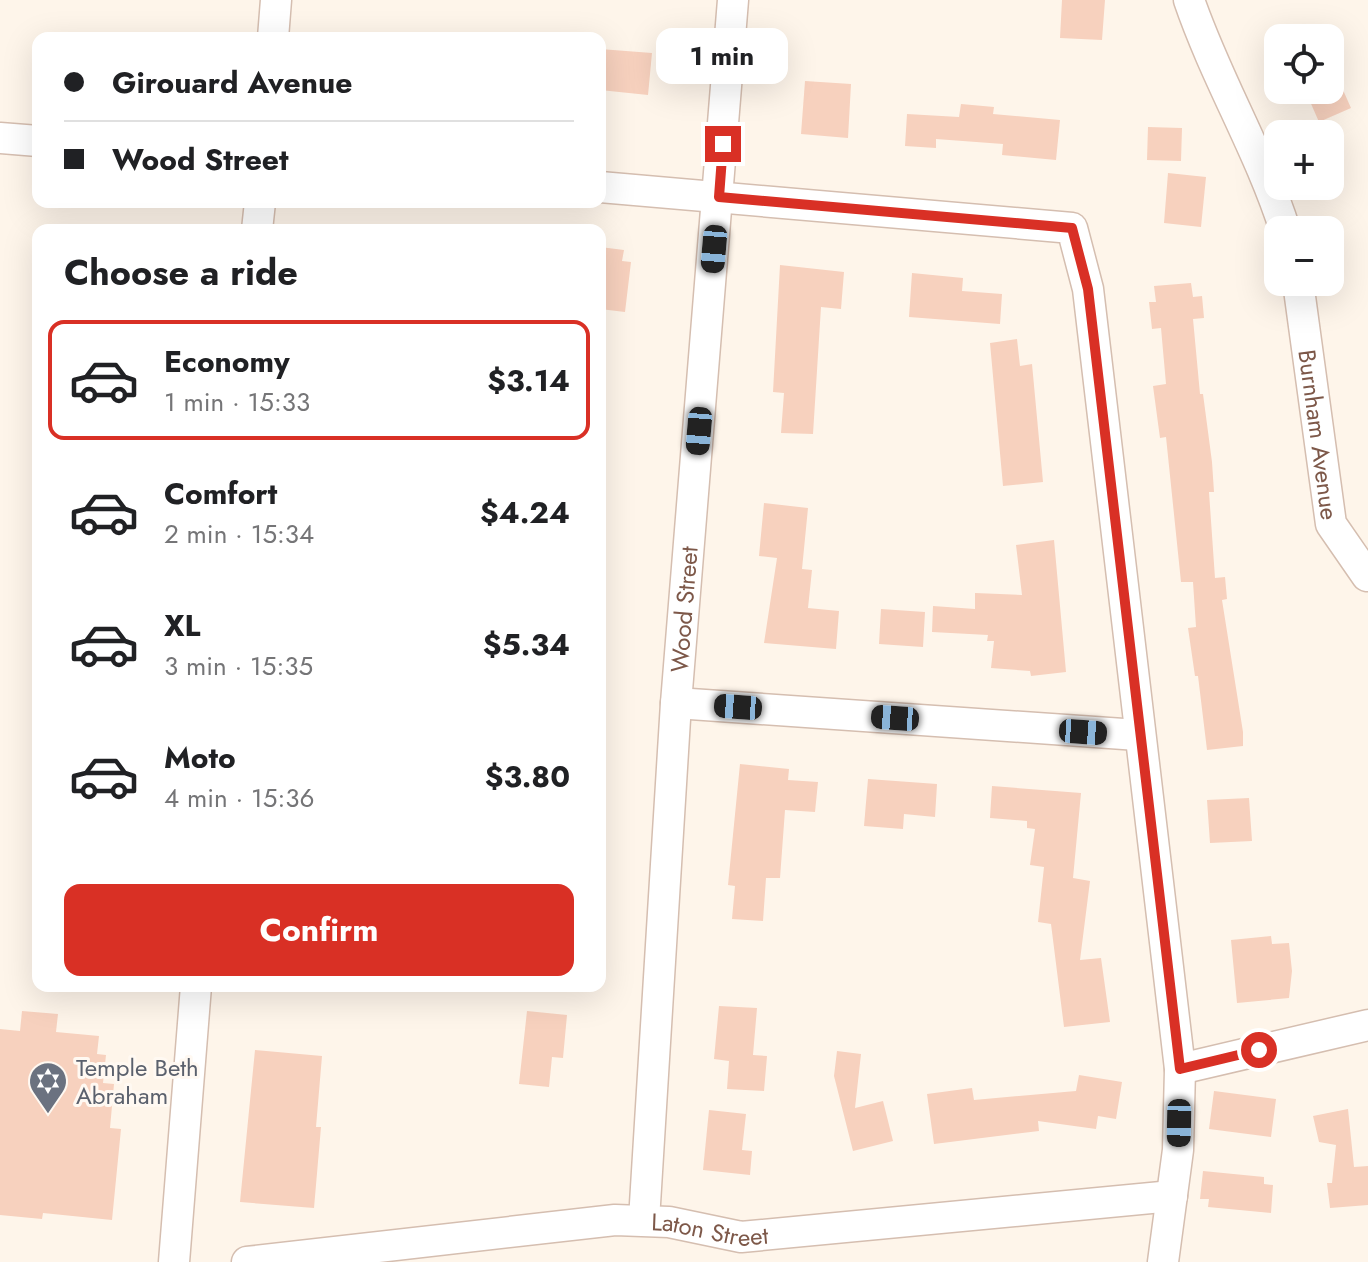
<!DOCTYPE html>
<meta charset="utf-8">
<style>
body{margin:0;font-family:Jost,sans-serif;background:#f6f6f6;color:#202124;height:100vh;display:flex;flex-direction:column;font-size:30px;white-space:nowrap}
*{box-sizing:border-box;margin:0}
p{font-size:26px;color:#757577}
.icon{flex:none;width:44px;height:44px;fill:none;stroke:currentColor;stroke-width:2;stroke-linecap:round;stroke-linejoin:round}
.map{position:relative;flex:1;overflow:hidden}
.details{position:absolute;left:32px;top:224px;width:574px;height:768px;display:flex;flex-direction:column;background:#fff;border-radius:16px;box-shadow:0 8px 32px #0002}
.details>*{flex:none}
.hud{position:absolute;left:32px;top:32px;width:574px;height:176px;border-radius:16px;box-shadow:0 8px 32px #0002;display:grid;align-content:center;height:176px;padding:0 32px;background:#fff}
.tools{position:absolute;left:1264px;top:24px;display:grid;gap:16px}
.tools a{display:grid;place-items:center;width:80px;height:80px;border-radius:16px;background:#fff;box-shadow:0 8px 32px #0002;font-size:40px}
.end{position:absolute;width:36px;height:36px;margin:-18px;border:10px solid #d93025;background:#fff;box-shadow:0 0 0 4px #fff}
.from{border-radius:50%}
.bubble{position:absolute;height:56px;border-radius:16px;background:#fff;box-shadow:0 8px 32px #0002;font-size:26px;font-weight:700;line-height:56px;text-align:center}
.car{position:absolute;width:24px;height:48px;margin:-24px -12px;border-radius:10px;box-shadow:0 0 6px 2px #0007;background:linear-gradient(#222 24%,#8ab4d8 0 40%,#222 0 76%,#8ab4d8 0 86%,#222 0)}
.hud b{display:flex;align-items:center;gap:28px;height:76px;font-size:30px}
.hud b+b{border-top:2px solid #e0e0e0}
.hud i{width:20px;height:20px;background:#202124}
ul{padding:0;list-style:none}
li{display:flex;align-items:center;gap:24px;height:120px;margin:0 16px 12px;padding:0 16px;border:4px solid transparent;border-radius:16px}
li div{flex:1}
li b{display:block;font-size:30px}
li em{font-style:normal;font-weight:700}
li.active{border-color:#d93025}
li>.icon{width:72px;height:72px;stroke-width:1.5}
h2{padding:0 32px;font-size:36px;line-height:96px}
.action{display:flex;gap:16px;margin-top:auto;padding:16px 32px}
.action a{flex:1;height:92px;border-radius:16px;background:#d93025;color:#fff;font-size:32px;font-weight:700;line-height:92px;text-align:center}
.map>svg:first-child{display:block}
.building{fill:#f7d1be}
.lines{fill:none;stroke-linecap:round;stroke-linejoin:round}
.minor-casing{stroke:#d5beb0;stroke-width:33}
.minor{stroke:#fff;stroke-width:30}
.route{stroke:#d93025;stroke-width:10}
.labels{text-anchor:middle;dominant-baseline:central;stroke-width:6;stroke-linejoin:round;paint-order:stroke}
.street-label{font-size:24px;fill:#7d5849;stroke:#fff9f2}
.worship-label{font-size:24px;fill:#5b616d;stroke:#fff9f2;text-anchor:start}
</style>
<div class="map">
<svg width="1368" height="1262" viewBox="0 0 1368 1262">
<rect width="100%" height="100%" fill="#fef5ea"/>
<path class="building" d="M1062 0H1105L1102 40 1060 38Z
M600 49 652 53 648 95 600 90Z
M805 81 851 84 848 138 801 134Z
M1305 90H1343L1351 108 1319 122Z
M961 104 994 107 993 114 1060 120 1056 160 1002 155 1003 144 936 139V148L905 146 907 114 959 117Z
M1148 127 1182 128 1181 161 1147 160Z
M1168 173 1206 177 1201 227 1164 223Z
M600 247 624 250 622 261 631 262 625 312 600 309Z
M780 265 844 272 841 309 821 307 813 434 781 433 784 393 773 392Z
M912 273 963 278 962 291 1002 294 1000 324 909 317Z
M1191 283 1193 297 1202 296 1204 318 1193 319 1200 394H1203L1212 462 1214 492H1209L1215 578 1225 577 1227 599 1222 600 1243 732V746L1207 750 1198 676H1195L1188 628 1196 627 1193 582H1181L1166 437 1160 438 1153 386 1166 384 1161 328 1152 329 1149 302H1156L1154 286Z
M1017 339 1020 366 1032 364 1043 482 1003 486 990 343Z
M764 503 808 508 802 569 812 570 808 608 839 611 836 649 764 643 777 558 759 556Z
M1054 540 1066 672 1031 676 1030 671 991 668 994 641H987L988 635 932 632 933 606 975 609V593L1022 595 1016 545Z
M881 609 925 612 923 647 879 644Z
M740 764 789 769 788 780 818 782 815 812 785 810 780 878H766L763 921 732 919 735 886 728 885Z
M868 779 937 784 935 817 904 814 903 829 864 826Z
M992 786 1081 793 1073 878 1090 881 1080 960 1101 958 1110 1022 1064 1027 1051 924 1038 922 1044 867 1030 865 1035 829 1027 828V821L990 818Z
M1249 798 1252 841 1210 843 1207 800Z
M1271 936 1272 944 1289 943 1292 971 1289 998 1237 1003 1231 940Z
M719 1006 757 1008 753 1055 767 1056 764 1091 727 1089 729 1061 714 1059Z
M22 1011 58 1014 56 1032 99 1036 97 1054 106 1055 103 1083 114 1084 110 1128 121 1129 112 1220 43 1213 42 1219 0 1215V1029L20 1031Z
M527 1011 567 1015 563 1058 552 1057 549 1087 519 1084Z
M255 1050 322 1056 316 1127H321L314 1208 240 1202Z
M837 1051 861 1054 855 1108 883 1101 893 1141 853 1151 834 1076Z
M1079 1075 1122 1082 1116 1119 1098 1116 1096 1129 1038 1121 1039 1131 934 1144 927 1094 972 1088 974 1100 1076 1091Z
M1214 1091 1276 1099 1271 1137 1209 1129Z
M1348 1109 1354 1167 1368 1166V1205L1330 1208 1327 1183H1332L1336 1145 1319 1142 1313 1116Z
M709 1110 746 1114 742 1150 752 1151 750 1175 703 1170Z
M1203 1171 1264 1177V1184L1273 1185 1271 1213 1208 1207 1209 1199H1200Z"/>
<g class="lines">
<g class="minor-casing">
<g id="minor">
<path d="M1189 0C1216 79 1260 151 1285 230"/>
<path d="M273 38 276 0"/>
<path d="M0 138 38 141"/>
<path d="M600 187 1072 228 1088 289 1180 1069 1178 1150 1163 1262"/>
<path d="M257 230 260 202"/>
<path id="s1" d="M1298 282 1331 524 1367 576"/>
<path d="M676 703 1138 735"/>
<path d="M1180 1069 1368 1025"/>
<path id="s2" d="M644 1220 676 703 733 0"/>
<path d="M174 1262 196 986"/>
<path id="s3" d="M247 1262 615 1220 669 1222 741 1237 1172 1196"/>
</g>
</g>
<use href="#minor" class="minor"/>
</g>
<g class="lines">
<path class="route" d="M723 144 719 197 1072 228 1088 289 1180 1069 1259 1050"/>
</g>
<defs>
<g id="synagogue-pin" transform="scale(2)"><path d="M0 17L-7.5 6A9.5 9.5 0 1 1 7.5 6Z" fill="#6b7280" stroke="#fff9f2"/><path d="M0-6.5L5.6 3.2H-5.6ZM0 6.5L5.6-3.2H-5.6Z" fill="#fff"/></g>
</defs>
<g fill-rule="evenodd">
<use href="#synagogue-pin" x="48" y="1081"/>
</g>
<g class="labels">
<g class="street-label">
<text stroke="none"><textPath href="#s1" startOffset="154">Burnham Avenue</textPath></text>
<text stroke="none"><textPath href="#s2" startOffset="612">Wood Street</textPath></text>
<text stroke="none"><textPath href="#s3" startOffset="466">Laton Street</textPath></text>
</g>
<g class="worship-label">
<text x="76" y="1067">Temple Beth<tspan x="76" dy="28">Abraham</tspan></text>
</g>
</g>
</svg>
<div class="tools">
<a><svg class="icon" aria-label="locate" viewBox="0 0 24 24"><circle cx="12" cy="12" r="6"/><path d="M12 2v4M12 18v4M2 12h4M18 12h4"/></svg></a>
<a>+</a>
<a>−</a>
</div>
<i class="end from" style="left:1259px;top:1050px"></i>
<i class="end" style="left:723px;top:144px"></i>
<div class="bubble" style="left:656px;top:28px;width:132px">1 min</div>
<i class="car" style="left:714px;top:249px;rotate:185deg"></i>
<i class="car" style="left:699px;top:431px;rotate:185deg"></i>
<i class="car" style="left:738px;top:707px;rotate:274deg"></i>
<i class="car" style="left:895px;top:718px;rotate:274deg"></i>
<i class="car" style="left:1083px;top:732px;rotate:94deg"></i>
<i class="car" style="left:1179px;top:1123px;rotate:181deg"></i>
<div class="hud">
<b><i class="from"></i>Girouard Avenue</b>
<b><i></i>Wood Street</b>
</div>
<section class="details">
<h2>Choose a ride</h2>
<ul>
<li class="active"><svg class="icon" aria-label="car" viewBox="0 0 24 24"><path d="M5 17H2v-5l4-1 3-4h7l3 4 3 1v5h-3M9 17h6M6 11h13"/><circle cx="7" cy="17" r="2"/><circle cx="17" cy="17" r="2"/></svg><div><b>Economy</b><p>1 min · 15:33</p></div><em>$3.14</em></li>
<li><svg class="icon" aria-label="car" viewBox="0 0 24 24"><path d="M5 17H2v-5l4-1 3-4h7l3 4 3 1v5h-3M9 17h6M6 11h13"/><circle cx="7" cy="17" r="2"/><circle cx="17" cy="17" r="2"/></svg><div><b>Comfort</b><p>2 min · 15:34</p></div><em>$4.24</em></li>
<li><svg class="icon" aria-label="car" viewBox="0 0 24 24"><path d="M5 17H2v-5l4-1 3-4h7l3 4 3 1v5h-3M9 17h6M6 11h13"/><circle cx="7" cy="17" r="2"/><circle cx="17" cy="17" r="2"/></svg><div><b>XL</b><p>3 min · 15:35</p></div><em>$5.34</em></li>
<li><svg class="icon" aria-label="car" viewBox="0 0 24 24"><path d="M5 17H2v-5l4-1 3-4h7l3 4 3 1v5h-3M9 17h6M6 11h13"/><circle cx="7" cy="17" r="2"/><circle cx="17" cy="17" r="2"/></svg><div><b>Moto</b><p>4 min · 15:36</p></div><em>$3.80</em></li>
</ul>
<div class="action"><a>Confirm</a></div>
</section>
</div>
